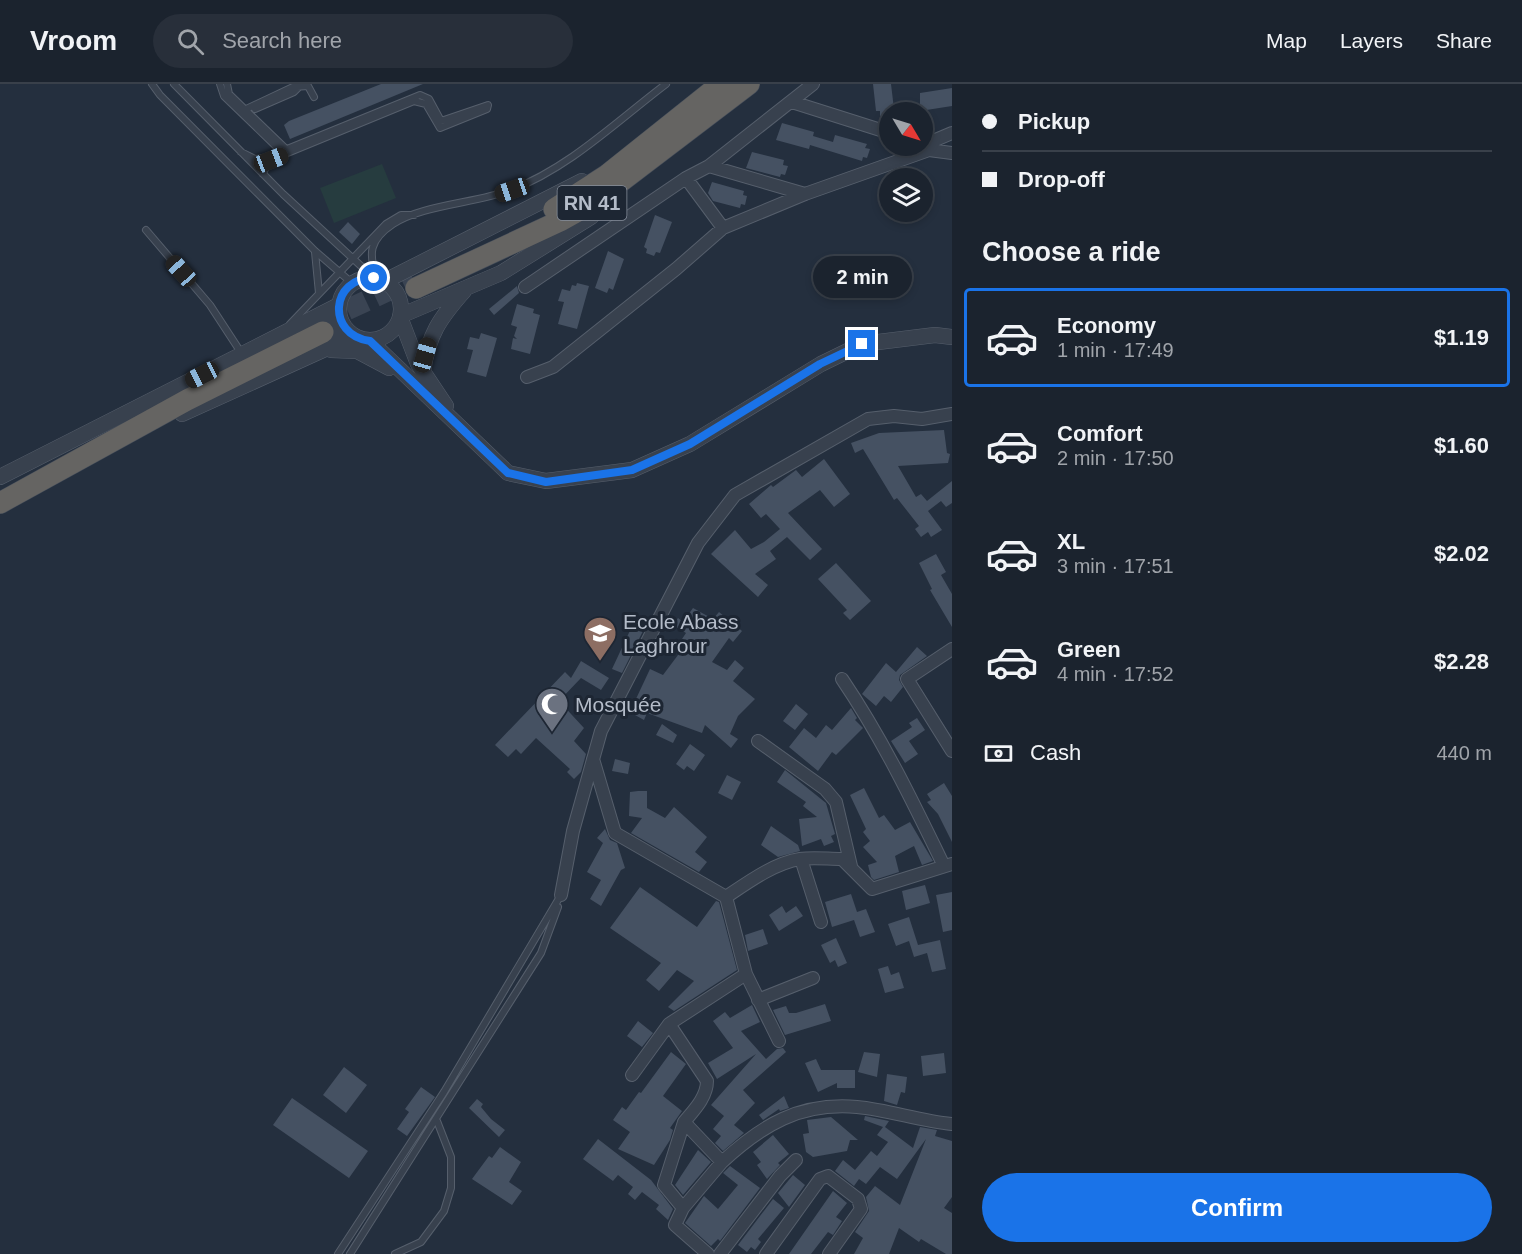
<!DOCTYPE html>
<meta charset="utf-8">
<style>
body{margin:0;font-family:Arial,sans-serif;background:#282f3a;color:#f1f3f6;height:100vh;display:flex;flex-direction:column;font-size:22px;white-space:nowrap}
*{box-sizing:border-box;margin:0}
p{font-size:20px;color:#a0a4aa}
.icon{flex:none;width:33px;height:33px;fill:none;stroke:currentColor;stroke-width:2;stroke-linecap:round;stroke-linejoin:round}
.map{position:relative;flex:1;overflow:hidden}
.side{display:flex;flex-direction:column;background:#1b232e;width:570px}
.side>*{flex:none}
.top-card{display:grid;align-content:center;height:132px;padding:0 30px;background:#1b232e}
.needle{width:39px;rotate:128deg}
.tools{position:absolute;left:879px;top:18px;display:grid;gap:12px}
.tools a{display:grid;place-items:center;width:54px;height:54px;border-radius:50%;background:#1b232e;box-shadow:0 3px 9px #0003,0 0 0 2px #39404a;font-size:30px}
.end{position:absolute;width:27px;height:27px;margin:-14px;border:8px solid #1a73e8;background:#fff;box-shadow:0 0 0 3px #fff}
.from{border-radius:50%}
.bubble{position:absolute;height:42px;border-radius:21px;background:#1b232e;box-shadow:0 3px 9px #0003,0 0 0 2px #39404a;font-size:20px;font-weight:800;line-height:42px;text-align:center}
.car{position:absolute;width:18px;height:36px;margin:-18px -9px;border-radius:8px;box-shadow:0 0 4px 2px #0007;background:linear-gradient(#222 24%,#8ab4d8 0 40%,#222 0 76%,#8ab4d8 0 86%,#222 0)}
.top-card b{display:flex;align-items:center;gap:21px;height:57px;font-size:22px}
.top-card b+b{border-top:2px solid #39404a}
.top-card i{width:15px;height:15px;background:#f1f3f6}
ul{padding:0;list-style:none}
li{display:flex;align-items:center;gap:18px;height:99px;margin:0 12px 9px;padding:0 18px;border:3px solid transparent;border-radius:6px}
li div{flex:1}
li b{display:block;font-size:22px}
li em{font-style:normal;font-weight:800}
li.active{border-color:#1a73e8}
li>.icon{width:54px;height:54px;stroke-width:1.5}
h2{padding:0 30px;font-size:27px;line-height:72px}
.pay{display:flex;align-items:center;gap:15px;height:66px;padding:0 30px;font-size:22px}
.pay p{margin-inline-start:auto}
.cta{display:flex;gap:12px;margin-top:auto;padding:12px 30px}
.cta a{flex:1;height:69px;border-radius:36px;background:#1a73e8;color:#fff;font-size:24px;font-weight:800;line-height:69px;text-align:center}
header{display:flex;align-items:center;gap:36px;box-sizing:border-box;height:84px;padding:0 30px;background:#1b232e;border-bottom:2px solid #39404a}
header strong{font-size:28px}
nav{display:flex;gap:33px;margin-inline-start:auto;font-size:21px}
.search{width:420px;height:54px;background:#282f3a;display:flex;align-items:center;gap:15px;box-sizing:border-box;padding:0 21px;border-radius:33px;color:#a0a4aa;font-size:22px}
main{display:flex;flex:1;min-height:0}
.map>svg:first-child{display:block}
.green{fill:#263c3f}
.building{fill:#455162}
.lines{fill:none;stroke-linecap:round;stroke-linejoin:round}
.trunk-tunnel{stroke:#3a4453;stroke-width:21;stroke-dasharray:21 10;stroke-linecap:butt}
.service-casing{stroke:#565f6c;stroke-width:8}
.minor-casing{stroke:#565f6c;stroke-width:14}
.tertiary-casing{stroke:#565f6c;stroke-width:16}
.trunk-casing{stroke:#434c59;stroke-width:22}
.service{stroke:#38414e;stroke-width:6}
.minor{stroke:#38414e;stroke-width:12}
.tertiary{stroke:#38414e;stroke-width:15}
.trunk{stroke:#656462;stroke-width:21}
.route{stroke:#1a73e8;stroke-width:8}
.labels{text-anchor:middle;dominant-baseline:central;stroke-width:6;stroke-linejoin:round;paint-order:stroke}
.shield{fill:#1d2633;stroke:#878f9c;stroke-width:1.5}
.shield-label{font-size:20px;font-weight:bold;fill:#b4bcc9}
.poi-label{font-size:21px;fill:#b4bcc9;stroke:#1d2633;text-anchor:start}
</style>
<header>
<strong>Vroom</strong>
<div class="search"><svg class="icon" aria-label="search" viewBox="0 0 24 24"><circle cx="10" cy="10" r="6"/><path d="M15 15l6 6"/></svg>Search here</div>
<nav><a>Map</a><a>Layers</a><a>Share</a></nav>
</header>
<main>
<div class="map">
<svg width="952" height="1170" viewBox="0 0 952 1170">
<rect width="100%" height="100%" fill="#242f3e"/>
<path class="green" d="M382 80 396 114 334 139 320 104Z"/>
<path class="building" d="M381 0H423L290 55 284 41 289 37Z
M873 0H891L894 25 889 26V30L880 32V27H876Z
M952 4V22L920 27V9Z
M782 39 814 48 813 52 833 58 835 51 867 60 865 64 870 65 867 74 863 73 862 77 810 61 809 65 776 56Z
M752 68 784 76 783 81 788 82 785 91 781 90 780 93 746 84Z
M712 98 744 107 743 111 747 112 745 121 741 120 740 124 713 117 708 109Z
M655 131 672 138 660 169 656 168 654 172 646 169 647 165 644 163Z
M348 138 360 150 352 160 339 148Z
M608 167 624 175 613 206 609 204 607 209 595 204Z
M577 199 589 202 577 245 558 240 564 218 558 217 562 205 570 207 572 201 576 202Z
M517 202 519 209 494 231 489 225Z
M517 220 534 225 533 229 540 231 530 270 511 265 513 254 517 255 514 252 517 243 511 241Z
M481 249 497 254 486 293 467 288 473 266 467 265 470 253 479 255Z
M944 346 947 369 950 370 948 379 898 382 916 413 921 410 927 417 952 397V419L946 423 941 417 928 427 942 446 931 453 928 448 921 453 915 445 919 442 897 414 894 416 863 365 855 369 851 359 879 349Z
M824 375 850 410 834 423 820 406 788 429 822 465 810 476 787 453 770 467 776 475 755 490 768 501 758 513 711 470 735 446 751 465 764 458 780 445 766 430 761 434 749 420 771 401 773 403 796 386 802 393Z
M936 470 946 488 941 491 952 510V543L930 506 932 505 919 479Z
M836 479 871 517 850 536 843 529 847 526 818 495Z
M693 524 713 535 719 528 742 547 733 558 729 554 712 578 727 586 735 576 744 584 733 597 755 615 738 632 730 650 738 655 731 664 705 641 702 649 647 629 644 636 635 631 642 620 635 617 650 585 663 591 681 567 676 564 686 549 673 541 678 534 683 538Z
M634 538 645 543 622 589 612 585Z
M917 563 927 572 900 591 899 596 903 603 891 618 884 612 876 622 862 610 886 579 896 588Z
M581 577 609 594 601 606 581 594 559 617 584 644 574 657 586 670 581 688 574 695 567 688 570 685 536 654 521 670 516 665 508 673 495 661 565 588 571 594Z
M796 620 808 630 795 646 783 637Z
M851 624 857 634 855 636 863 644 836 671 832 668 818 687 789 663 804 644 816 654 826 641 832 646Z
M917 634 925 646 909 657 918 670 905 679 891 657 912 643 909 639Z
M662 640 677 651 673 659 656 651Z
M690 660 705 671 694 687 687 682 684 686 676 680Z
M615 675 630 679 628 690 612 687Z
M785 686 826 719 835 750 831 752 834 758 824 762 821 755 802 762 799 735 817 733 803 722 806 718 777 698Z
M727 691 741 698 732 716 718 709Z
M944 699 952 712V758L938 730 927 718 931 716 927 710Z
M864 704 879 734 884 731 895 746 910 738 933 777 922 781 914 762 895 772 899 788 874 796 871 793 868 781 877 778 863 763 870 757 863 748 866 745 850 711Z
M638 707H647V724L665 734 674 723 707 753 695 768 707 778 699 788 631 749 642 734 629 732 630 708Z
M771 742 798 761 800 767 778 773 761 761Z
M605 745 610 756 617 759 625 784 621 786 601 822 590 815 601 796 587 788 603 759 597 754Z
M925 801 930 819 906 826 902 807Z
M640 803 697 843 716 817 719 818 737 886 674 927 668 923 694 897 677 886 659 907 646 896 661 879 610 844Z
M952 808V846L943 848 936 811Z
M851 810 857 828 866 825 875 848 860 853 854 836 832 843 825 818Z
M782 822 786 829 796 822 803 832 779 847 769 831Z
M909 833 918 861 940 856 946 885 932 888 927 869 914 873 909 857 896 862 888 840Z
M763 845 768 860 748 867 745 851Z
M836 854 847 879 838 883 835 876 830 879 821 861Z
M888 882 891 891 899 888 904 904 885 909 878 885Z
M825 920 831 937 785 951 773 926 786 922 789 929H796Z
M752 921 760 938 741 947 766 975 777 965 783 964 786 968 743 1006 755 1019 734 1041 744 1049 723 1067 715 1059 721 1052 713 1045 724 1032 711 1021 756 970 717 995 708 979 733 964 713 937 725 928 730 934Z
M638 937 653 949 642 963 627 952Z
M671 968 686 980 663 1012 682 1027 670 1044 673 1046 670 1056 654 1081 618 1065 630 1048 613 1036 622 1023 626 1026 639 1008 641 1009Z
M864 968 880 970 877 993 858 988Z
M944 969 946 989 923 992 921 972Z
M816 975 821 986H855V1004H837V999L818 1008 805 979Z
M344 983 367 1001 346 1029 323 1011Z
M887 990 907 993 905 1009 901 1008 897 1021 884 1017Z
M421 1003 435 1013 407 1052 397 1045 409 1028 405 1025Z
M784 1012 789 1024 780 1027 779 1025 763 1036 759 1031Z
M292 1014 368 1067 349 1094 273 1041Z
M477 1015 483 1020 481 1023 491 1035 505 1046 499 1053 469 1024Z
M865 1032 889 1037 885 1043 913 1064 920 1043 937 1046 935 1052 952 1057V1113L944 1124 952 1129V1170H946L921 1155 919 1158 899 1144 889 1170H854L863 1154 855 1148 869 1127 866 1113 875 1102 900 1121 926 1055 897 1095 880 1083 866 1100 859 1095 854 1102 835 1087 843 1076 855 1086 871 1067 877 1072 888 1058 877 1051 883 1043 864 1036Z
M831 1033 858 1056H850L847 1067 813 1073 806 1068 803 1050 809 1049 807 1036Z
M773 1051 789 1070 778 1079 780 1081 767 1095 757 1081 761 1078 753 1068Z
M598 1055 651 1096 673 1125 668 1136 656 1125 659 1121 642 1108 635 1116 628 1110 633 1103 618 1091 613 1097 583 1075Z
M500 1063 521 1078 509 1098 522 1107 512 1121 472 1095 489 1072 492 1074Z
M698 1066 711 1078 683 1111 675 1101Z
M730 1082 760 1104 720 1157 718 1155 711 1162 685 1139 704 1112 718 1125 738 1101 723 1089Z
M793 1091 805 1101 789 1123 778 1109Z
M833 1107 847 1119 836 1133 842 1137 833 1151 828 1148 811 1170H789Z
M773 1115 784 1124 758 1155 761 1158 755 1166 751 1163 747 1168 738 1161Z"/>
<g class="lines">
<path class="trunk-tunnel" d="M319 239 413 195"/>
<g class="service-casing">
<path id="service" d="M152 0 160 11 315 167 352 199
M174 0 283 110 374 194
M220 0 224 12 283 69
M227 0 229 10 287 66
M255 25 294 8 299 3
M244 26 293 3 308 2 314 13
M241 68 255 75 265 74 420 11 429 15 441 37 488 21 487 25 440 44 426 20 414 17 268 77 263 90
M146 146 210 221 242 270
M315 168 319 209
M377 194C368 170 369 156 393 140 421 121 477 119 511 106 569 84 617 37 666 0
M290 240 386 140 401 131H414
M338 1170 444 1008 561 811
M350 1170 541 869 558 823
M395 1170 421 1158 444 1127 451 1104V1073L437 1037"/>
</g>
<g class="minor-casing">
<path id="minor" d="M792 18 890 49
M922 59 929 66 952 69
M926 60 952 49
M709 82 805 110
M686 94 723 144
M525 203 686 94 709 82 813 0
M527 293 553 283 676 185 723 144 805 110 929 66
M952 565 907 595 952 667
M842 595C882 654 913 718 944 782
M758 657 825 705 836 718 851 782
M593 675 615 749 726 813 746 890 669 940 707 997C707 1013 694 1026 684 1038L722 1078C762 1041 800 1018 857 1023 889 1026 920 1037 952 1040
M801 775 821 838
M561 811 573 747 601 647 698 459 735 411 868 335 894 332 922 335 952 330
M726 813C747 799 774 779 800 775 813 773 828 775 842 775L872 805 952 780
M746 890 779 957
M758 916 813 894
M632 991 669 940
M684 1038 664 1101 683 1124 675 1141 708 1170
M683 1124 722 1078
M720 1170 780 1092 796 1076
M766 1170 820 1095 828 1092 858 1115 861 1125 829 1170"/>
</g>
<g class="tertiary-casing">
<path id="tertiary" d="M339 225a31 31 0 1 1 62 0a31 31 0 1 1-62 0Z
M385 197 582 97
M321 230 333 247 334 262
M400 232 501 189 591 133 607 115
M400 233 418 280 446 322
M370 257 508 389 546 397 632 386 690 360 821 280 862 260 935 251 952 253
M331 266 357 267 389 284
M423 288C428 251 440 234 464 207
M182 330 354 252
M0 393 339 221"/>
</g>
<g class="trunk-casing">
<path id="trunk" d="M554 125 607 91 721 0
M416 204 560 137 594 118 749 0
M0 419 187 316 323 248"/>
</g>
<use href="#service" class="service"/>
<use href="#minor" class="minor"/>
<use href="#tertiary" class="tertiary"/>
<use href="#trunk" class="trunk"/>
</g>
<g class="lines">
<path class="route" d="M374 194C330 193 326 251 370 257L508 389 546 398 632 386 690 360 820 280 862 260"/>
</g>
<defs>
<g id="school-pin" transform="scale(1.725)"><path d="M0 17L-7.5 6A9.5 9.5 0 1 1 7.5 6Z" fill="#8d6e63" stroke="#1d2633"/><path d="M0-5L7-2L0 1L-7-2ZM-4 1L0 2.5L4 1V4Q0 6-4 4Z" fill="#fff"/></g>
<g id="mosque-pin" transform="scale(1.725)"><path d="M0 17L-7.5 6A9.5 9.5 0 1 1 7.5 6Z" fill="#6b7280" stroke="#1d2633"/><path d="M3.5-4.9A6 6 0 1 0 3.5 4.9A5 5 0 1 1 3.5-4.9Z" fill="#fff"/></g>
</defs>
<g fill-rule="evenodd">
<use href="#school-pin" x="600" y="549"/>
<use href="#mosque-pin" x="552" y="620"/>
</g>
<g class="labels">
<rect class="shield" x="557.5" y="102" width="69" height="34" rx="4.5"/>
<g class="shield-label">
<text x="592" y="119">RN 41</text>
</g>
<g class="poi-label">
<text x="623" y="537">Ecole Abass<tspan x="623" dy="24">Laghrour</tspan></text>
<text x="575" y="620">Mosquée</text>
</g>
</g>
</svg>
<div class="tools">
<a><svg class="needle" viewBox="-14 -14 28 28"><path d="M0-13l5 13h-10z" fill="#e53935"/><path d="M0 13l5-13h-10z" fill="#a0a4aa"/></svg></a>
<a><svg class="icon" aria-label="layers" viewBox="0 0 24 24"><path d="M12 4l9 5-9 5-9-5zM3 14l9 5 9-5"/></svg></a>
</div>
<i class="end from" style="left:374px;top:194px"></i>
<i class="end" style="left:862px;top:260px"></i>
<div class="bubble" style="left:813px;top:172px;width:99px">2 min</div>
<i class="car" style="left:271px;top:76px;rotate:69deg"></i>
<i class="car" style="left:512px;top:106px;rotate:251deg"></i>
<i class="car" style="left:181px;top:187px;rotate:318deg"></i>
<i class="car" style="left:425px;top:271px;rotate:16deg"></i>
<i class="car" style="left:202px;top:291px;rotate:243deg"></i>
</div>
<section class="side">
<div class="top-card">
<b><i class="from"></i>Pickup</b>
<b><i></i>Drop-off</b>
</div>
<h2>Choose a ride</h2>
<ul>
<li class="active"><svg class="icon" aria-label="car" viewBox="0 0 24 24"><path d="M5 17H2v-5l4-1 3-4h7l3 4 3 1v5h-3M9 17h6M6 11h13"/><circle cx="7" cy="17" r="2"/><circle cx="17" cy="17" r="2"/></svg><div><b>Economy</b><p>1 min · 17:49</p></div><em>$1.19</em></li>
<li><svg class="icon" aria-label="car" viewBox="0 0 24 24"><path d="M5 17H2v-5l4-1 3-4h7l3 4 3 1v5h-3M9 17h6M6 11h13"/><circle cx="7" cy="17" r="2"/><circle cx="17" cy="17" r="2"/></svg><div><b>Comfort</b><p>2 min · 17:50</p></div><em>$1.60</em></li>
<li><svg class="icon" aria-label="car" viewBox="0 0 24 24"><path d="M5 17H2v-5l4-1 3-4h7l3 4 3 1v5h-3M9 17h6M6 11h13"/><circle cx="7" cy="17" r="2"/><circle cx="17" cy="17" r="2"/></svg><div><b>XL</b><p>3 min · 17:51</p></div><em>$2.02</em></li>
<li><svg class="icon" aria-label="car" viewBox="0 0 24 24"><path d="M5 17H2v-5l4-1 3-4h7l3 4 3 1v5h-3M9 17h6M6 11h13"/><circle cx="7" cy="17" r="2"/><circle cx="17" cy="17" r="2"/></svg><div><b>Green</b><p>4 min · 17:52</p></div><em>$2.28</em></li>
</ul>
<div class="pay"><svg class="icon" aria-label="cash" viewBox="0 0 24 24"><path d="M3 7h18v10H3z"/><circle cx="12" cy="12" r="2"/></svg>Cash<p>440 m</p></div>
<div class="cta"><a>Confirm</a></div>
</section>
</main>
